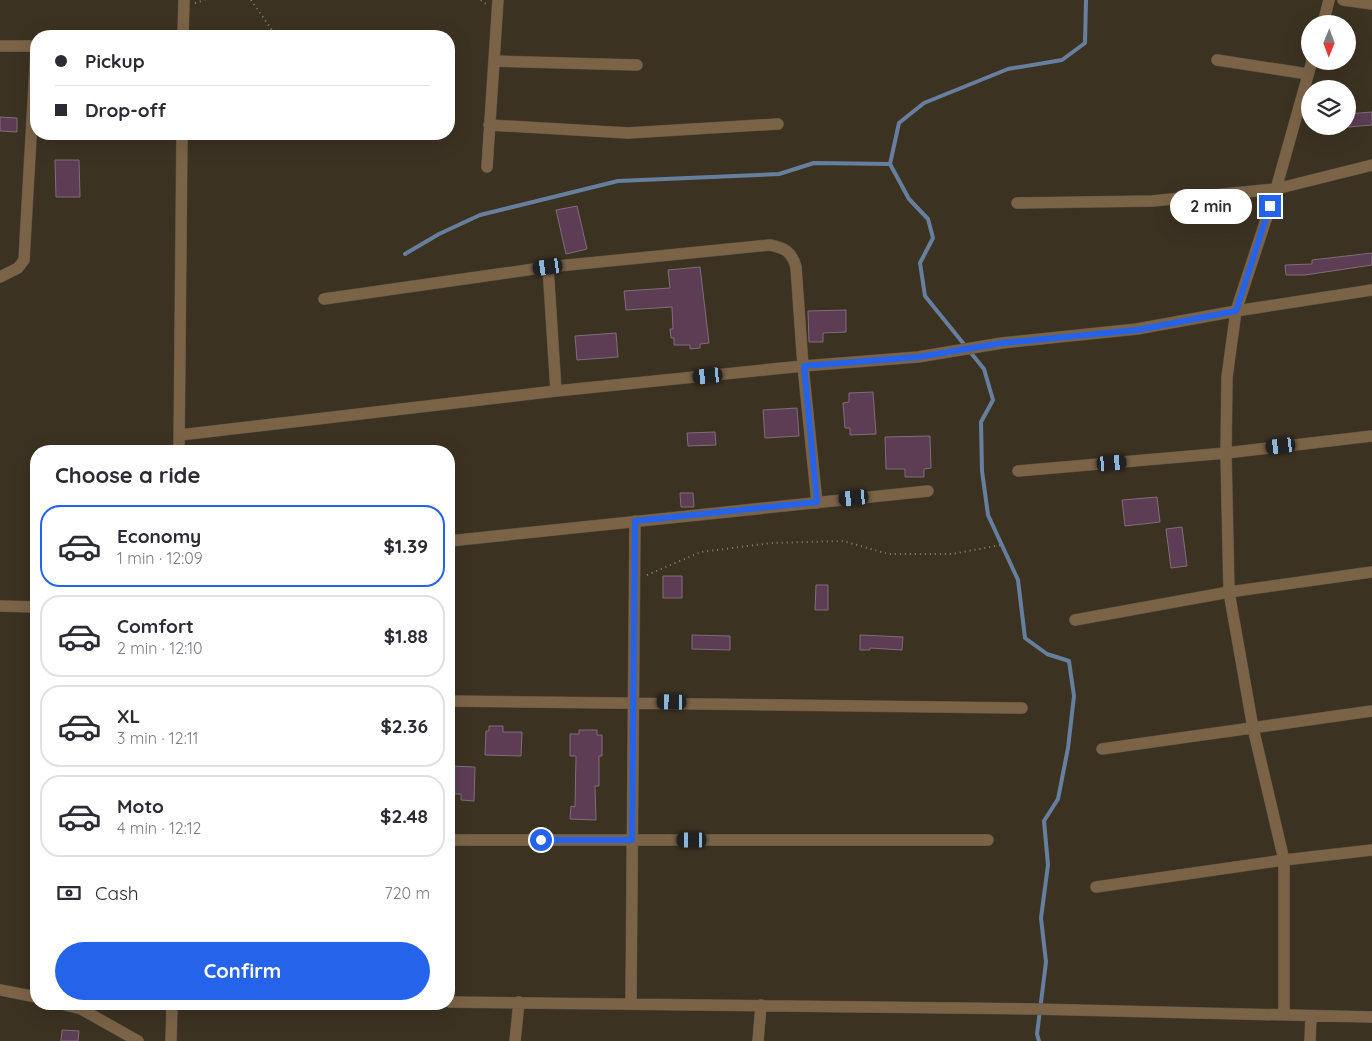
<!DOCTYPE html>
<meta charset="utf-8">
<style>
body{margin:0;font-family:Quicksand,sans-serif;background:#f2f2f3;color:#2b2b33;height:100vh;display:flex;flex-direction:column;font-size:19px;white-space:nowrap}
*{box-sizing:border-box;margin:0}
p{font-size:16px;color:#7c7c81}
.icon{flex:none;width:28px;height:28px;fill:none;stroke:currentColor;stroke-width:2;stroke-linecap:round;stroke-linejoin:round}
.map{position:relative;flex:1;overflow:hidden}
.panel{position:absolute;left:30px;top:445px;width:425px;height:565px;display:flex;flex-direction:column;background:#fff;border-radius:20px;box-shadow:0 5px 20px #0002}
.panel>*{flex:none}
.top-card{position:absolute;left:30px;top:30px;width:425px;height:110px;border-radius:20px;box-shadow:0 5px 20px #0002;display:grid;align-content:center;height:110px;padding:0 25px;background:#fff}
.needle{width:32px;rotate:181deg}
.tools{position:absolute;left:1301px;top:15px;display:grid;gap:10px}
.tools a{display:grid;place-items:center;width:55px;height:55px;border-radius:50%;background:#fff;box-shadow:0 5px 20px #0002;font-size:25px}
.end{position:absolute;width:22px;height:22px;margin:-11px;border:6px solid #2563eb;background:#fff;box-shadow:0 0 0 2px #fff}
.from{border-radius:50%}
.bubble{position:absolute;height:35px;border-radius:18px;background:#fff;box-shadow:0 5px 20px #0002;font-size:16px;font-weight:700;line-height:35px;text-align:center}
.car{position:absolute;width:15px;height:30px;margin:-15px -8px;border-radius:6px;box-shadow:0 0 4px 1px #0007;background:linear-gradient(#222 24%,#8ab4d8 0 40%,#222 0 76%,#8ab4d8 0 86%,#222 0)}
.top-card b{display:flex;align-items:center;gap:18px;height:48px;font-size:19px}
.top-card b+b{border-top:1px solid #e1e1e2}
.top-card i{width:12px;height:12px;background:#2b2b33}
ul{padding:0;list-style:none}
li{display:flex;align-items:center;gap:15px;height:82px;margin:0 10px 8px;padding:0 15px;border:2px solid #e1e1e2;border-radius:20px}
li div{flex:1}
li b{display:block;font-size:19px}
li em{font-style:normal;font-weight:700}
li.current{border-color:#2563eb}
li>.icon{width:45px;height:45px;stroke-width:1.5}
h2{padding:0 25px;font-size:22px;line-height:60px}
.pay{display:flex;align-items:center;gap:12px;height:55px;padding:0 25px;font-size:19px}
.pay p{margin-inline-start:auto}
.primary-button{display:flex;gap:10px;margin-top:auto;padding:10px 25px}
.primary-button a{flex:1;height:58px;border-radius:30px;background:#2563eb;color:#fff;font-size:20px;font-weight:700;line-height:58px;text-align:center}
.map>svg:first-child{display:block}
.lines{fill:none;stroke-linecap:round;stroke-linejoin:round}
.stream{stroke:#667f9e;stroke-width:4}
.building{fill:#5c3d53;stroke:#806d7a}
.minor-casing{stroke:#5a5042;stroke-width:12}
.path{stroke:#898174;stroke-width:2;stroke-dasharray:1 4;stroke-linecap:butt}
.minor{stroke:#7b6347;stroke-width:11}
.route{stroke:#2563eb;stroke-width:6}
</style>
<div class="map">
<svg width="1372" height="1041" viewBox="0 0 1372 1041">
<rect width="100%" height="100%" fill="#3c3222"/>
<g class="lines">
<path class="stream" d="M405 254 439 234 480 215 618 181 779 174 814 163 890 164
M1039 1041 1037 1034 1046 962 1041 918 1048 865 1044 821 1058 799 1068 748 1074 696 1069 661 1047 654 1025 638 1018 580 988 515 982 471 981 422 993 400 984 369 925 296 920 263 933 238 928 219 909 199 890 164 899 123 924 103 1008 69 1062 60 1085 43 1086 0"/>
</g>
<path class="building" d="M1372 112V125L1348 127V114Z
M0 117 17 118V132L0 131Z
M55 160H79L80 197H56Z
M577 206 587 249 566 254 556 210Z
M1372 253V265L1305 275H1286L1285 265 1312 264V260Z
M700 267 709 343 700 344V348L690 349V345H674V338H671L670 329H673L672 307 626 310 624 291 670 288 668 270Z
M846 310V332L823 333V342H809L808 311Z
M616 333 618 357 577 360 575 336Z
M873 392 876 434 850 435V428H845L843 403 849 402V393Z
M797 408 799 436 765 438 763 410Z
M715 432 716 445 688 446 687 433Z
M930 436 931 468 924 469V477H905V469H886L885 437Z
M680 493H693L694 507H681Z
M1157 497 1160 522 1125 526 1122 500Z
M1182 527 1187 566 1171 568 1166 529Z
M663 576H682V598H663Z
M816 585H828V610H815Z
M692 635 730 636V650L692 649Z
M860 635 903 637 902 650 870 648V650H860Z
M489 726H503V732H522L521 756 485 755 486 731H489Z
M579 730H597V735H602V756H599V786H595L596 820 570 819 571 806 575 807 576 756H570V734H579Z
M449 766 475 767 474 801 461 800V794H449Z
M62 1030 79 1031 78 1041H61Z"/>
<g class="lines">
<g class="minor-casing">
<path id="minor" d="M1343 0 1372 4
M1323 24 1329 0
M183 36 184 0
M0 46H36
M1217 60 1308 74
M494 61 637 65
M489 125 628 133 778 124
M487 167 498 0
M1017 203 1152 201 1276 189 1372 165
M548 267 556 391
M0 277 18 268 24 260 36 50
M324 299 548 267 770 245C785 248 792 252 796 267L803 366 817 503
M180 435 556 391 803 366 918 357 1002 343 1137 329 1236 311 1372 290
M179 451 182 134
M1018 471 1226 453 1372 436
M449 541 928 491
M0 606 36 607
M1075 620 1229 592 1372 572
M449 701 1022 708
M1102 749 1372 711
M449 840H988
M1096 887 1284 860 1372 850
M0 990 36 997
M449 1002 1033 1009 1372 1017
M631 1003 635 521
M61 1004 81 1009 138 1041
M1284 1014V860L1253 728 1229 592 1226 453 1227 377 1236 311 1276 189 1312 61
M171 1041 172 1004
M515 1041 519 1002
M758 1041 761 1005
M1310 1041 1311 1016"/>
</g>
<path class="path" d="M251 0 276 36
M481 0 486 4
M195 3 205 0
M647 575 701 552 771 543 843 541 888 554H952L1001 545"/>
<use href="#minor" class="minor"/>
</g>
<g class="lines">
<path class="route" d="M541 840H632L635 521 817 502 804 366 918 357 1002 343 1137 330 1236 311 1270 206"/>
</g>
</svg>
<div class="tools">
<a><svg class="needle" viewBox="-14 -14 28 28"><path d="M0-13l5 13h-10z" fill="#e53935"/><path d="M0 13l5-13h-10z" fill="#7c7c81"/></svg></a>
<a><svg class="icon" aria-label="layers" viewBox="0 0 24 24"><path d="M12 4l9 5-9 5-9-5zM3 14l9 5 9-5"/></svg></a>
</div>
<i class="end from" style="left:541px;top:840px"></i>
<i class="end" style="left:1270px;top:206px"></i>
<div class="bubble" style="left:1170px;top:189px;width:82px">2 min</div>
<i class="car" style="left:548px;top:267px;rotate:262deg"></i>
<i class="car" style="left:708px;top:376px;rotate:264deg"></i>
<i class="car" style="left:1281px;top:446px;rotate:263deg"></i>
<i class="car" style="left:1112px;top:463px;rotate:85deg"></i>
<i class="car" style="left:854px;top:498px;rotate:264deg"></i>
<i class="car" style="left:672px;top:702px;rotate:271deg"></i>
<i class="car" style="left:692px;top:840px;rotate:270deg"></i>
<div class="top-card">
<b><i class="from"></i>Pickup</b>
<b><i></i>Drop-off</b>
</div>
<section class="panel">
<h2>Choose a ride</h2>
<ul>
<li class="current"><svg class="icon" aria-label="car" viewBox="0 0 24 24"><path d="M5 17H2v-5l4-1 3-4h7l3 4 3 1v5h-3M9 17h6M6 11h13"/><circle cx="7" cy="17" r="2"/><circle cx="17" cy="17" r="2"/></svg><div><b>Economy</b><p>1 min · 12:09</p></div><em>$1.39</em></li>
<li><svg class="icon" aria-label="car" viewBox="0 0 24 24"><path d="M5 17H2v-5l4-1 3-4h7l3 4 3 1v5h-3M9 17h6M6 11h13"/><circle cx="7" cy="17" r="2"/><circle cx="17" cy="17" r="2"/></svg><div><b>Comfort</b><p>2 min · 12:10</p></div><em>$1.88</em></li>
<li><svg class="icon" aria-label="car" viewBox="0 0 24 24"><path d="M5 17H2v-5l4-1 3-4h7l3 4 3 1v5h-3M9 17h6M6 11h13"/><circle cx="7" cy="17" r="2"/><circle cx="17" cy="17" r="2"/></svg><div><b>XL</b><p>3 min · 12:11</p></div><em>$2.36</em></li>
<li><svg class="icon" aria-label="car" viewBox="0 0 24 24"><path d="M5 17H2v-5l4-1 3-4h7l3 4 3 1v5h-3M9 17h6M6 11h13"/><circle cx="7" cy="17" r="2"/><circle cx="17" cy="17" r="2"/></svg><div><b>Moto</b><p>4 min · 12:12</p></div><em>$2.48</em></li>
</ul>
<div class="pay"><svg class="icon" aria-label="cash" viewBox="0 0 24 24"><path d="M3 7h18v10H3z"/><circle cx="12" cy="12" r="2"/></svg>Cash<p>720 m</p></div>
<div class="primary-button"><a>Confirm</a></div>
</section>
</div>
